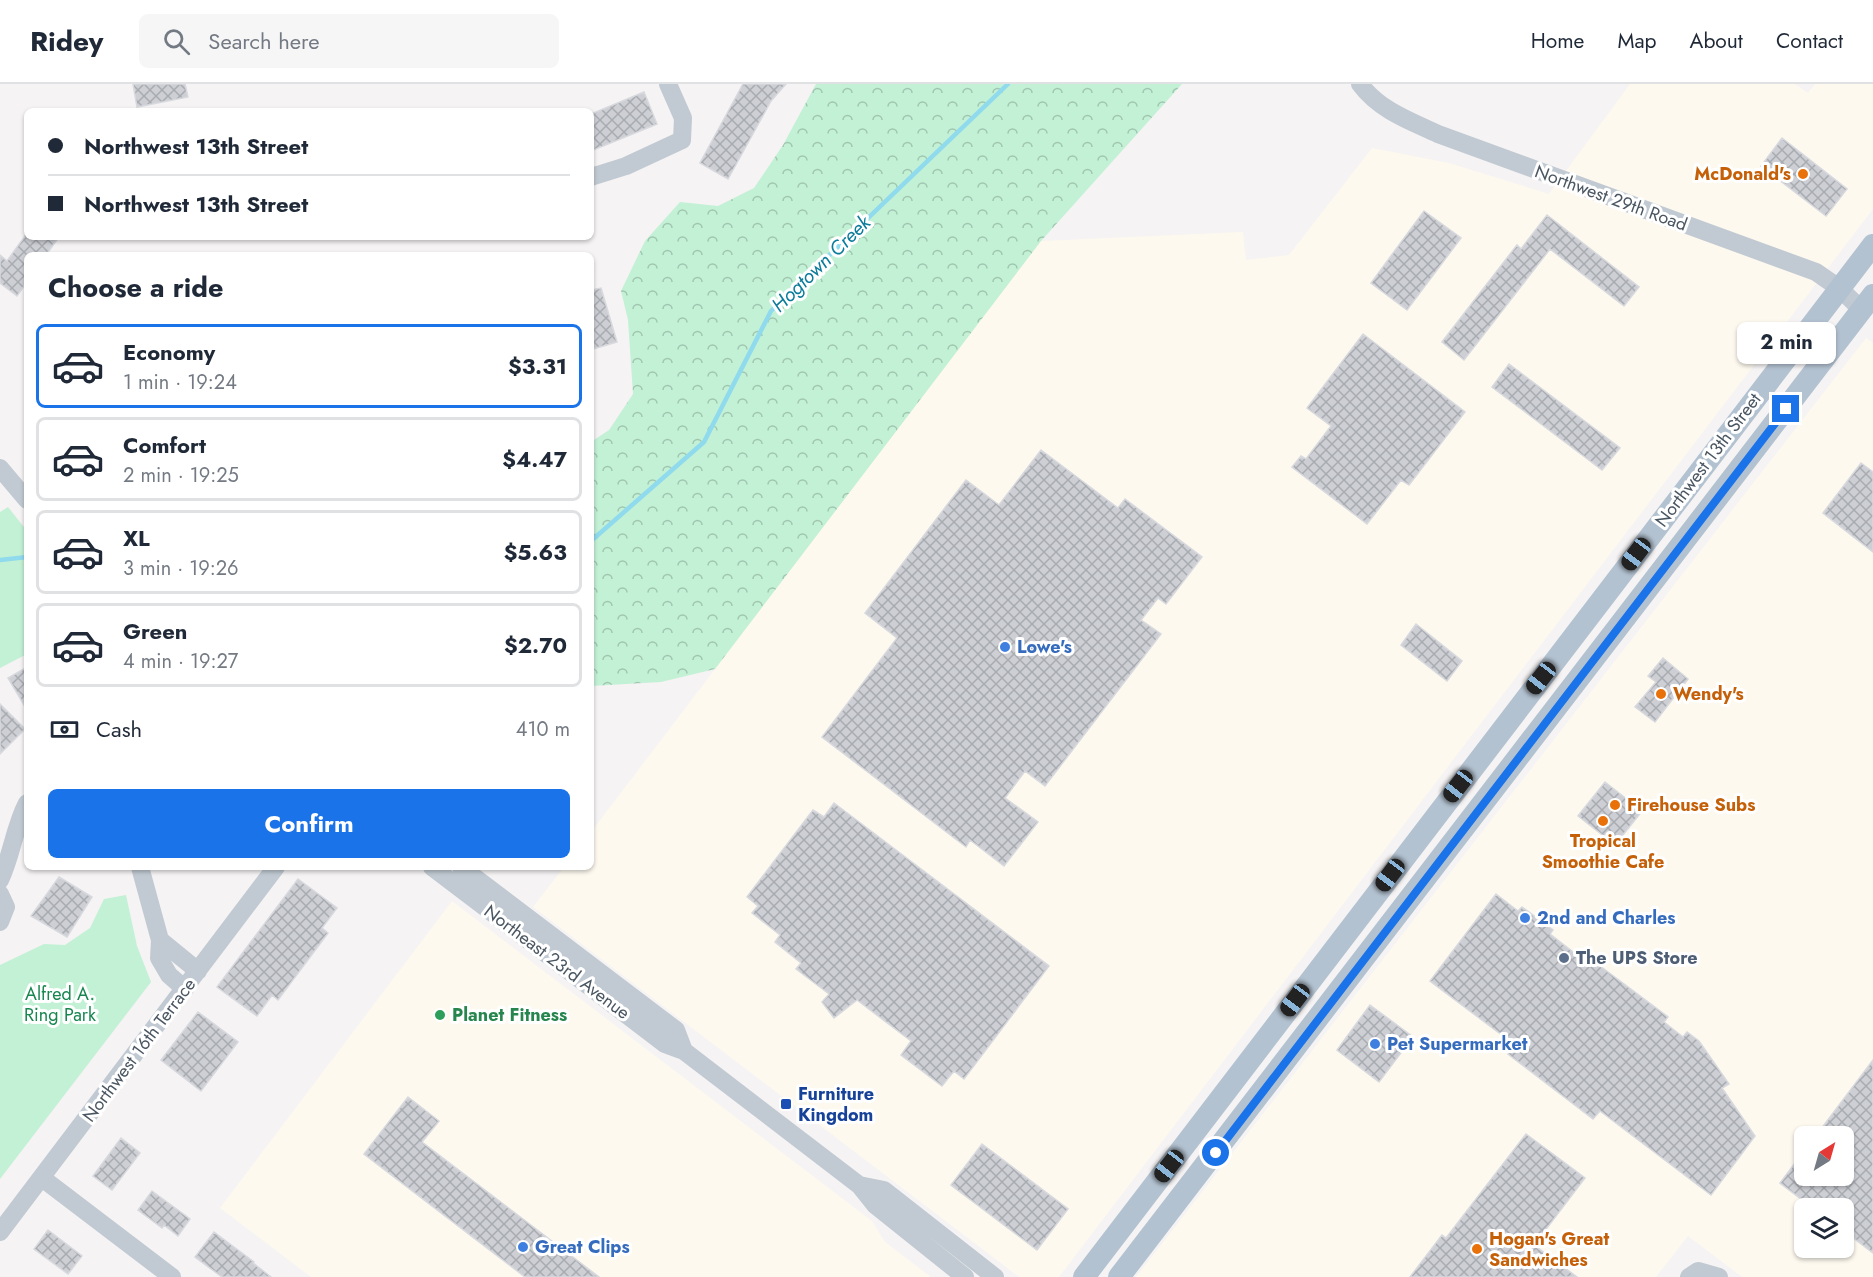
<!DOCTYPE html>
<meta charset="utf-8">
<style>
body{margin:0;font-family:Jost,sans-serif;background:#f6f6f7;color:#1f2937;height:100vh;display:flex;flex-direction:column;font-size:22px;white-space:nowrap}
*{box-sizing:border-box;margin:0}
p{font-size:20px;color:#747a83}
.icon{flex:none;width:33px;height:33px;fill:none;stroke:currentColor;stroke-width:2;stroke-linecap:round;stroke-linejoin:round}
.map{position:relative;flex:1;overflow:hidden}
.details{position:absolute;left:24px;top:168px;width:570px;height:618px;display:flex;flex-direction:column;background:#fff;border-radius:9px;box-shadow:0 2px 4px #0004}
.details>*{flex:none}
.hud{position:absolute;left:24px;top:24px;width:570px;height:132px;border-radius:9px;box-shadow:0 2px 4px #0004;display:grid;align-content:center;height:132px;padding:0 24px;background:#fff}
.needle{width:39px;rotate:37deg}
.buttons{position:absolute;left:1794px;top:1042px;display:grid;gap:12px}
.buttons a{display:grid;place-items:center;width:60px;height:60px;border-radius:9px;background:#fff;box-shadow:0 2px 4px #0004;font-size:30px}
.end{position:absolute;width:27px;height:27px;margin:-14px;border:8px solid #1a73e8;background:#fff;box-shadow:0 0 0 3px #fff}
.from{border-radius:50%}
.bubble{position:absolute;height:42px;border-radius:9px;background:#fff;box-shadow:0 2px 4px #0004;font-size:20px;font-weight:700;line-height:42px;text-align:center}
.car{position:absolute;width:18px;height:36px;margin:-18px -9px;border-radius:8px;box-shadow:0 0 4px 2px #0007;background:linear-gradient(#222 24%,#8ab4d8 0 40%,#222 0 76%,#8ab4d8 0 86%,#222 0)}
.hud b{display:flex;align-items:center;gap:21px;height:57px;font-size:22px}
.hud b+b{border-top:2px solid #e0e1e3}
.hud i{width:15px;height:15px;background:#1f2937}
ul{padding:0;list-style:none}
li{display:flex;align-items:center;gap:18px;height:84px;margin:0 12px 9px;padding:0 12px;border:3px solid #e0e1e3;border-radius:9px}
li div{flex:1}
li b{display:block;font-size:22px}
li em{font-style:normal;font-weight:700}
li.current{border-color:#1a73e8}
li>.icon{width:54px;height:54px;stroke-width:1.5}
h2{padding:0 24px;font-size:27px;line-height:72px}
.pay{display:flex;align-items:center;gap:15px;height:66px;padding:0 24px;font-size:22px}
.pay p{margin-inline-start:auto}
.primary-button{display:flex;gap:12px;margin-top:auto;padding:12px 24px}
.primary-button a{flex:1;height:69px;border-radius:9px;background:#1a73e8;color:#fff;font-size:24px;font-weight:700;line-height:69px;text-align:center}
header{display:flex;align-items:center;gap:36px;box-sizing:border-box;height:84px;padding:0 30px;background:#fff;border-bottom:2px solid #e0e1e3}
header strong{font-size:28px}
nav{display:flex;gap:33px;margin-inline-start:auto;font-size:21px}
.search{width:420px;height:54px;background:#f6f6f7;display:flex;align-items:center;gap:15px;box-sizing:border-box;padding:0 21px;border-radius:9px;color:#747a83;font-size:22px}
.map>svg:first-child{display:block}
.commercial{fill:#fdf9ef;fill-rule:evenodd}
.forest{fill:url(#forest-crowns)}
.green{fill:#c3f1d5}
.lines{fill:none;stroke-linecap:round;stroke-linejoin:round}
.stream{stroke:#90daee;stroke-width:4.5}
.building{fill:url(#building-cross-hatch);stroke:#d7d9de;stroke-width:1.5}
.minor{stroke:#c1cad2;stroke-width:18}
.major{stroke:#b3c2d1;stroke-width:22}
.route{stroke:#1a73e8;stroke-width:8}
.food-dot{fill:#e8710a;stroke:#fff;stroke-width:2}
.shop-dot{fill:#3f7fe0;stroke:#fff;stroke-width:2}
.service-dot{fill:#5c6f8a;stroke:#fff;stroke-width:2}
.leisure-dot{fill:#2e9e5b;stroke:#fff;stroke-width:2}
.transit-dot{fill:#1a4fb4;stroke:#fff;stroke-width:2}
.labels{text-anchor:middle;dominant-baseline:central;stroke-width:6;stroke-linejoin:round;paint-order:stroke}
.food-label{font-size:18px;font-weight:bold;fill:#c56008;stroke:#fff;text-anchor:start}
.street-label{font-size:18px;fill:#4a5661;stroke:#fff}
.shop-label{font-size:18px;font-weight:bold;fill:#366cbe;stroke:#fff;text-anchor:start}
.service-label{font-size:18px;font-weight:bold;fill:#4e5e75;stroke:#fff;text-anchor:start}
.park-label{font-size:18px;fill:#17864f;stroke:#fff}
.leisure-label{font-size:18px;font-weight:bold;fill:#27864d;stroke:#fff;text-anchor:start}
.transit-label{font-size:18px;font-weight:bold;fill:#164399;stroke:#fff;text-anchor:start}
.water-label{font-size:20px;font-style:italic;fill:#0c7c9b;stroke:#fff}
</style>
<header>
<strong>Ridey</strong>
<div class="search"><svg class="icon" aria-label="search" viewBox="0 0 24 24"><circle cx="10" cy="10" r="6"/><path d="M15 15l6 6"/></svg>Search here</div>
<nav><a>Home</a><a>Map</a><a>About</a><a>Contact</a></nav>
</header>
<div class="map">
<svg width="1873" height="1193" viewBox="0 0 1873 1193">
<defs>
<pattern id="forest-crowns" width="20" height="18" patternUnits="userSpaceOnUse" patternTransform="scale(1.5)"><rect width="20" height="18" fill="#c3f1d5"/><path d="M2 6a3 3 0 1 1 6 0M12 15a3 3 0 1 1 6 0" fill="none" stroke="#a0c6b0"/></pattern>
<pattern id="building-cross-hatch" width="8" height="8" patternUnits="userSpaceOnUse" patternTransform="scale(1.5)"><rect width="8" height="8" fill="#cdcfd5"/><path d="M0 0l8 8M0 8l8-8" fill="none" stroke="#a8abb0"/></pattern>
</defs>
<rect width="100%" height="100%" fill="#f5f3f3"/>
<path class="commercial" d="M1630 0H1795L1808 9 1815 0H1873V125L1059 1193H1019L533 823 564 783H591V748L1041 157 1243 148 1246 176 1289 171 1372 64 1449 79 1549 110Z
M1866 254 1873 259V1193H1742L1688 1152 1656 1193H1136ZM1804 1053H1844V1092H1804ZM1804 1125H1844V1164H1804Z
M452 817 872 1137 885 1158 931 1193H311L220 1124Z"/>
<path class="forest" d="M816 0H1182L1041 157 715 585 661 598 591 602V358L609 346 633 310 628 236 621 207 645 157 680 118 718 122 754 104 783 61Z"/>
<path class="green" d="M8 423 27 447V570L0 584V428Z
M126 811 137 862 151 898 0 1095V881L44 860 65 861 90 844 104 815Z"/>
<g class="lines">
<path class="stream" d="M591 457 704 358 771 227 1008 0
M0 476 27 473"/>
</g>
<path class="building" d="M133 0H185L188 13 137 23Z
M743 0H786L771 17 728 95 700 79Z
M644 8 657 40 591 67V30Z
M1782 54 1847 105 1826 132 1761 82Z
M1424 127 1461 154 1407 226 1371 199Z
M1547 131 1639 203 1624 222 1550 165 1464 276 1442 258 1517 161 1521 165Z
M27 149V153H59L46 171H27V198L17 212 0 199V171L7 177Z
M601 204 617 258 593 265 591 257V206Z
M1363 250 1465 328 1409 401 1401 396 1367 440 1292 383 1301 372 1306 375 1331 342 1307 324Z
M1509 280 1620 364 1602 386 1492 303Z
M1041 366 1118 424 1125 415 1202 473 1166 520 1158 514 1141 536 1161 550 1045 702 1025 687 1005 714 1038 738 1004 782 970 756 966 763 822 653 897 554 865 529 966 396 999 421Z
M1861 379 1873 388V468L1823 429Z
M1416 540 1462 577 1447 597 1401 561Z
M1663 574 1688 595 1655 638 1635 623 1656 598 1648 592Z
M27 583V626L8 594Z
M0 620 25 645 0 670Z
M1605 698 1642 727 1615 761 1578 732Z
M834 719 1049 882 964 995 954 987 942 1002 901 971 911 957 857 916 834 934 822 918 829 910 796 885 801 879 775 858 780 851 752 829 758 822 747 813 813 726 824 733Z
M59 793 92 813 67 853 31 832Z
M298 795 337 824 322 844 328 849 278 916 272 911 257 932 217 903Z
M1496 810 1518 827 1522 823 1553 846 1550 850 1581 874 1584 870 1668 933 1664 938 1683 953 1687 948 1699 957 1729 1000 1722 1004 1755 1052 1711 1111 1600 1027 1593 1035 1508 970 1515 961 1430 897Z
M1370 921 1413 953 1379 998 1337 966Z
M198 928 238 958 201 1007 161 976Z
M1873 976V1169L1844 1147V1125H1814L1780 1099 1804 1067V1092H1844V1053H1815Z
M408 1013 439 1037 422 1058 599 1193H525L364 1070Z
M1526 1050 1585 1094 1534 1161 1577 1193H1410L1442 1151 1446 1154Z
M121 1054 140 1069 112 1106 93 1092Z
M982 1060 1068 1125 1037 1166 951 1101Z
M152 1107 190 1135 178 1152 164 1141 162 1144 138 1126Z
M48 1146 82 1172 68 1190 34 1165Z
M214 1148 254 1178 253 1179 271 1193H222L195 1173Z"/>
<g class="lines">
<path class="minor" d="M1360 0C1379 26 1410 37 1438 50L1816 188 1839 204 1862 226
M591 93 626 82 682 56 683 34 668 0
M0 384 27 416
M140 783 160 856 159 874 169 891 185 905
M432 783 665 960 684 967 859 1101 884 1106 995 1193
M461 783 676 946 684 967
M0 796C12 771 14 744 27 719
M0 810 6 823 0 838
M160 856 198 887
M42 1094 172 1193
M859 1101 875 1121 965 1193
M0 1148 276 783
M1689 1193 1698 1187 1719 1193"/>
<path class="major" d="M1084 1193 1873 161
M1119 1193 1873 211"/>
</g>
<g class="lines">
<path class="route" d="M1216 1069 1786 325"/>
</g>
<g class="food-dot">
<circle cx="1803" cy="90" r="6"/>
<circle cx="1661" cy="610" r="6"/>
<circle cx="1615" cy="721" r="6"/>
<circle cx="1603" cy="737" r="6"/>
<circle cx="1477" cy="1165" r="6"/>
</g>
<g class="shop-dot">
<circle cx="1005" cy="563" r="6"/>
<circle cx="1525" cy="834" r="6"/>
<circle cx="1375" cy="960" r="6"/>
<circle cx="523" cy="1163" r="6"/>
</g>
<circle class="service-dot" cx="1564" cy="874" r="6"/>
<circle class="leisure-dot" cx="440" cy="931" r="6"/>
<rect class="transit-dot" x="780" y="1014" width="12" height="12" rx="3"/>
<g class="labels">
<g class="food-label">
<text x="1791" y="90" text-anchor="end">McDonald's</text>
<text x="1673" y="610">Wendy's</text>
<text x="1627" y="721">Firehouse Subs</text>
<text x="1603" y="757" text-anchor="middle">Tropical<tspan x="1603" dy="21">Smoothie Cafe</tspan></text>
<text x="1489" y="1155">Hogan's Great<tspan x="1489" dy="21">Sandwiches</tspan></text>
</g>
<g class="street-label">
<text transform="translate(1611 114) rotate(20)">Northwest 29th Road</text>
<text transform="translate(1708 376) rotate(-53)">Northwest 13th Street</text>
<text transform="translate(557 878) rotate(37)">Northeast 23rd Avenue</text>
<text transform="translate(139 966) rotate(-53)">Northwest 16th Terrace</text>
</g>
<g class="shop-label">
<text x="1017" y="563">Lowe's</text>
<text x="1537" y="834">2nd and Charles</text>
<text x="1387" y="960">Pet Supermarket</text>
<text x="535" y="1163">Great Clips</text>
</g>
<g class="service-label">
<text x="1576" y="874">The UPS Store</text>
</g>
<g class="park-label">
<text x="60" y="910">Alfred A.<tspan x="60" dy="21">Ring Park</tspan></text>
</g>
<g class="leisure-label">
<text x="452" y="931">Planet Fitness</text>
</g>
<g class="transit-label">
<text x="798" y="1010">Furniture<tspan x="798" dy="21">Kingdom</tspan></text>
</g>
<g class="water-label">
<text transform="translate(821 180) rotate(-44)">Hogtown Creek</text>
</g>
</g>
</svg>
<div class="buttons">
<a><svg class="needle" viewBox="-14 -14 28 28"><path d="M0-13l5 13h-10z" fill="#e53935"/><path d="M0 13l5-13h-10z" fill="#747a83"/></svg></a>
<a><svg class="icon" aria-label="layers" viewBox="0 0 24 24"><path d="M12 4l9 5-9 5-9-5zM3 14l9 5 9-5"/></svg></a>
</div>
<i class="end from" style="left:1216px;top:1069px"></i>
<i class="end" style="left:1786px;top:325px"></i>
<div class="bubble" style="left:1737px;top:238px;width:99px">2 min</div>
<i class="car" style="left:1636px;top:470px;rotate:217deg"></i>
<i class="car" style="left:1541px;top:594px;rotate:218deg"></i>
<i class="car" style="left:1458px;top:702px;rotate:218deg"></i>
<i class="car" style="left:1390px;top:791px;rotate:217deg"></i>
<i class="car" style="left:1295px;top:916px;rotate:217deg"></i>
<i class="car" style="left:1169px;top:1082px;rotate:218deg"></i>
<div class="hud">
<b><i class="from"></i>Northwest 13th Street</b>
<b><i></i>Northwest 13th Street</b>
</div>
<section class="details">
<h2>Choose a ride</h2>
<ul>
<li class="current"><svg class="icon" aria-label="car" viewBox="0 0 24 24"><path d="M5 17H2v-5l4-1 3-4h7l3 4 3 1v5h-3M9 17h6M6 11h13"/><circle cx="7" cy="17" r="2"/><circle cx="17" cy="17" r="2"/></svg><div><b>Economy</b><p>1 min · 19:24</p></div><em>$3.31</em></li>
<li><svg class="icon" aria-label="car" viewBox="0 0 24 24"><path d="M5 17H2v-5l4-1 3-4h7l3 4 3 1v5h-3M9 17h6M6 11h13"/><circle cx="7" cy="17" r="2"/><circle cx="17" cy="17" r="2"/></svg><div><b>Comfort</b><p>2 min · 19:25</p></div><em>$4.47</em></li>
<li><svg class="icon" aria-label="car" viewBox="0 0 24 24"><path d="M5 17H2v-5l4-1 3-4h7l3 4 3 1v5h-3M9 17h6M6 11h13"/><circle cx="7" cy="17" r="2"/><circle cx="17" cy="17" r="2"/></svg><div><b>XL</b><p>3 min · 19:26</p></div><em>$5.63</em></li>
<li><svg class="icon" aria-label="car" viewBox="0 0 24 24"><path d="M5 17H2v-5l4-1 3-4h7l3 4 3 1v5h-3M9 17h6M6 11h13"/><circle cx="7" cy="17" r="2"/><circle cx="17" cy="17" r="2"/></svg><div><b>Green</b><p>4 min · 19:27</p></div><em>$2.70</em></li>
</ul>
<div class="pay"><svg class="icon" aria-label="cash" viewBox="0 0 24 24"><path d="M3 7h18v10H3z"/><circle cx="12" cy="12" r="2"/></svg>Cash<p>410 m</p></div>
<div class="primary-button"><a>Confirm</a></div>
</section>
</div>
